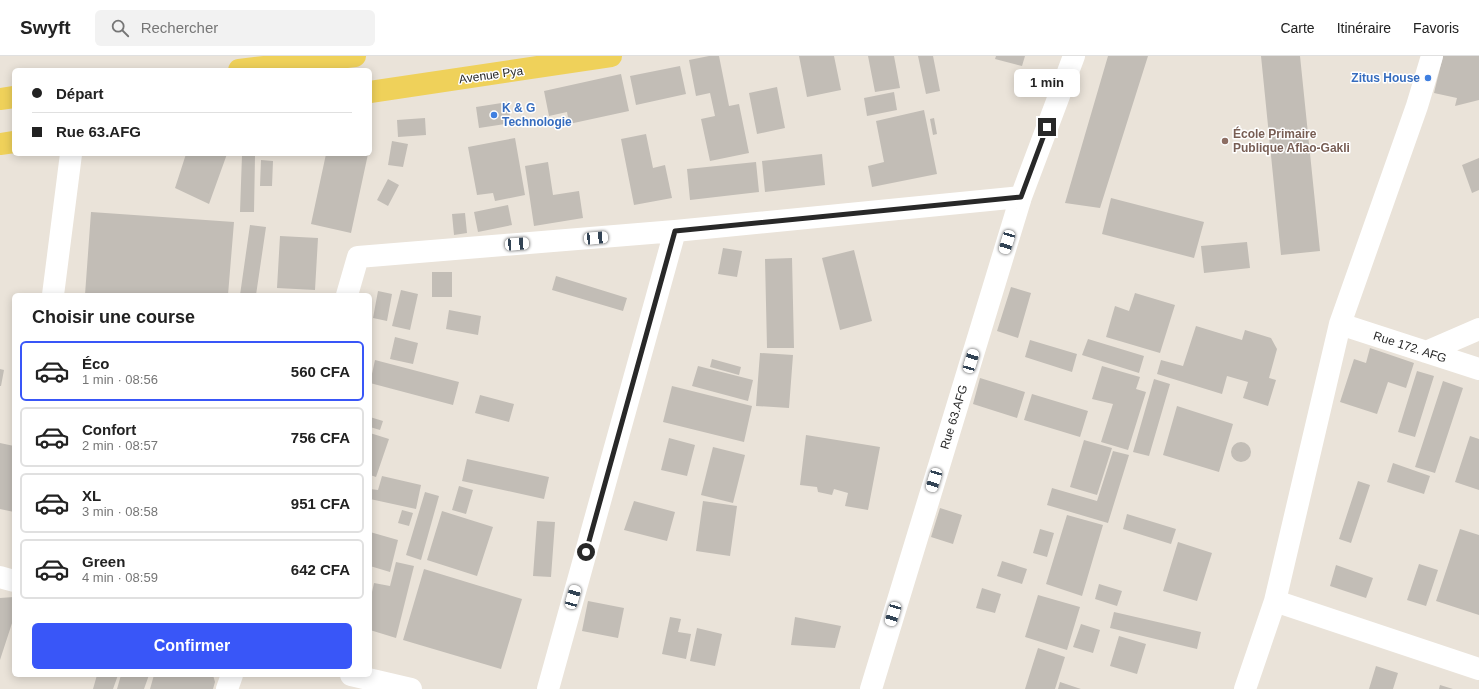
<!DOCTYPE html>
<html lang="fr">
<meta charset="utf-8">
<style>
body{margin:0;font-family:Helvetica,sans-serif;background:#f2f2f2;color:#222;height:100vh;display:flex;flex-direction:column;font-size:15px;white-space:nowrap}
*{box-sizing:border-box;margin:0}
p{font-size:13px;color:#767676}
.icon{flex:none;width:22px;height:22px;fill:none;stroke:currentColor;stroke-width:2;stroke-linecap:round;stroke-linejoin:round}
.map{position:relative;flex:1;overflow:hidden}
.panel{position:absolute;left:12px;top:237px;width:360px;height:384px;display:flex;flex-direction:column;background:#fff;border-radius:6px;box-shadow:0 2px 10px #0003}
.panel>*{flex:none}
.guide{position:absolute;left:12px;top:12px;width:360px;height:88px;border-radius:6px;box-shadow:0 2px 10px #0003;display:grid;align-content:center;height:88px;padding:0 20px;background:#fff}
.end{position:absolute;width:18px;height:18px;margin:-9px;border:5px solid #282828;background:#fff;box-shadow:0 0 0 2px #fff}
.from{border-radius:50%}
.bubble{position:absolute;height:28px;border-radius:6px;background:#fff;box-shadow:0 2px 10px #0003;font-size:13px;font-weight:700;line-height:28px;text-align:center}
.car{position:absolute;width:12px;height:24px;margin:-12px -6px;border-radius:5px;box-shadow:0 0 3px 1px #0007;background:linear-gradient(#fff 24%,#345 0 40%,#fff 0 76%,#345 0 86%,#fff 0)}
.guide b{display:flex;align-items:center;gap:14px;height:38px;font-size:15px}
.guide b+b{border-top:1px solid #e0e0e0}
.guide i{width:10px;height:10px;background:#222}
ul{padding:0;list-style:none}
li{display:flex;align-items:center;gap:12px;height:60px;margin:0 8px 6px;padding:0 12px;border:2px solid #e0e0e0;border-radius:6px}
li div{flex:1}
li b{display:block;font-size:15px}
li em{font-style:normal;font-weight:700}
li.active{border-color:#3956f8}
li>.icon{width:36px;height:36px;stroke-width:1.5}
h2{padding:0 20px;font-size:18px;line-height:48px}
.cta{display:flex;gap:8px;margin-top:auto;padding:8px 20px}
.cta a{flex:1;height:46px;border-radius:6px;background:#3956f8;color:#fff;font-size:16px;font-weight:700;line-height:46px;text-align:center}
header{display:flex;align-items:center;gap:24px;box-sizing:border-box;height:56px;padding:0 20px;background:#fff;border-bottom:1px solid #e0e0e0}
header strong{font-size:19px}
nav{display:flex;gap:22px;margin-inline-start:auto;font-size:14px}
.search{width:280px;height:36px;background:#f2f2f2;display:flex;align-items:center;gap:10px;box-sizing:border-box;padding:0 14px;border-radius:6px;color:#767676;font-size:15px}
.map>svg:first-child{display:block}
.building{fill:#c2bdb6}
.lines{fill:none;stroke-linecap:round;stroke-linejoin:round}
.minor{stroke:#fff;stroke-width:22}
.major{stroke:#efd15a;stroke-width:22}
.route{stroke:#282828;stroke-width:5}
.shop-dot{fill:#3f7fe0;stroke:#fff;stroke-width:1.5}
.education-dot{fill:#8d6e63;stroke:#fff;stroke-width:1.5}
.labels{text-anchor:middle;dominant-baseline:central;stroke-width:3;stroke-linejoin:round;paint-order:stroke}
.street-label{font-size:12px;fill:#282828;stroke:#fff}
.shop-label{font-size:12px;font-weight:bold;fill:#366cbe;stroke:#fff;text-anchor:end}
.education-label{font-size:12px;font-weight:bold;fill:#785e54;stroke:#fff;text-anchor:start}
</style>
<header>
<strong>Swyft</strong>
<div class="search"><svg class="icon" aria-label="search" viewBox="0 0 24 24"><circle cx="10" cy="10" r="6"/><path d="M15 15l6 6"/></svg>Rechercher</div>
<nav><a>Carte</a><a>Itinéraire</a><a>Favoris</a></nav>
</header>
<div class="map">
<svg width="1479" height="633" viewBox="0 0 1479 633">
<rect width="100%" height="100%" fill="#eae3d9"/>
<path class="building" d="M709 0H719L729 50 739 48 749 97 710 105 701 63 715 60 710 37 696 40 689 4Z
M799 0H834L841 34 807 41Z
M868 0H894L900 32 875 36Z
M918 0H933L940 35 926 38Z
M996 0H1025L1022 10 995 3Z
M1108 0H1148L1100 152 1065 147Z
M1261 0H1300L1320 195 1281 199Z
M1443 0H1479V44L1455 50 1457 42 1434 37Z
M680 10 686 38 636 49 630 20Z
M621 18 629 55 569 68 567 56 549 60 544 35Z
M777 31 785 72 757 78 749 37Z
M894 36 897 54 867 60 864 42Z
M508 46 511 67 479 72 476 51Z
M924 54 937 118 872 131 868 110 884 106 876 65Z
M425 62 426 79 398 81 397 64Z
M934 62 937 78 933 79 930 63Z
M646 78 653 112 665 109 672 142 634 149 621 83Z
M515 82 525 139 495 145 493 137 477 139 468 91Z
M392 85 408 88 403 111 388 109Z
M186 98H227L209 148 175 132Z
M326 98H368L351 177 311 168Z
M822 98 825 129 765 136 762 105Z
M242 99 255 100 254 156H240Z
M1479 102V134L1472 137 1462 109Z
M261 104 273 105 272 130H260Z
M548 106 553 139 579 135 583 162 534 170 525 110Z
M756 106 759 136 690 144 687 113Z
M388 123 399 129 388 150 377 144Z
M1111 142 1204 166 1194 202 1102 178Z
M508 149 512 169 478 176 474 156Z
M91 156 234 166 228 239H85Z
M465 157 467 177 454 179 452 158Z
M250 169 266 171 256 239H240Z
M280 180 318 182 315 234 277 232Z
M1247 186 1250 212 1204 217 1201 190Z
M723 192 742 195 737 221 718 218Z
M854 194 872 265 840 274 822 202Z
M792 202 794 292H767L765 203Z
M432 216H452V241H432Z
M556 220 627 242 623 255 552 234Z
M1011 231 1031 237 1018 282 997 275Z
M401 234 418 238 410 274 392 270Z
M378 235 392 238 387 265 373 262Z
M1135 237 1175 249 1160 297 1106 281 1115 250 1129 255Z
M449 254 481 260 478 279 446 273Z
M1196 270 1242 284 1245 274 1271 282 1277 293 1269 322 1276 324 1268 350 1243 342 1248 326 1227 320 1222 338 1157 318 1161 304 1183 310Z
M395 281 418 287 413 308 390 303Z
M1088 283 1144 300 1139 317 1082 299Z
M1030 284 1077 298 1072 316 1025 301Z
M1370 292 1414 307 1406 332 1388 326 1377 358 1340 346 1354 303 1366 307Z
M760 297 793 299 789 352 756 350Z
M712 303 741 311 739 319 710 311Z
M375 304 459 326 453 349 370 327Z
M698 310 753 324 748 345 692 330Z
M1102 310 1140 321 1136 333 1146 336 1128 394 1101 386 1113 348 1092 343Z
M0 313 4 314 1 330H0Z
M1417 315 1434 320 1415 381 1398 376Z
M980 322 1025 336 1017 362 973 348Z
M1154 323 1170 328 1149 400 1133 396Z
M1443 325 1463 332 1435 417 1415 411Z
M672 330 752 350 744 386 663 366Z
M1032 338 1088 355 1080 381 1024 364Z
M480 339 514 348 509 366 475 357Z
M1177 350 1233 368 1219 416 1163 399Z
M370 361 383 365 380 374 370 371Z
M370 377 389 383 376 421 370 419Z
M806 379 880 391 868 454 845 450 848 437 834 433 832 439 818 436 817 431 800 429Z
M1470 380 1479 383V434L1455 426Z
M669 382 695 389 687 420 661 414Z
M1084 384 1112 392 1097 439 1070 431Z
M1231 396a10 10 0 1 1 20 0a10 10 0 1 1-20 0Z
M0 387 14 390V456L0 453Z
M713 391 745 399 733 447 701 439Z
M1113 395 1129 399 1108 467 1047 449 1052 432 1097 445Z
M467 403 549 421 544 443 462 425Z
M1393 407 1430 420 1424 438 1387 426Z
M382 420 421 429 416 453 370 443V433L378 434Z
M1358 425 1370 429 1351 487 1339 483Z
M459 430 473 434 466 458 452 454Z
M425 436 439 440 421 504 406 499Z
M634 445 675 456 667 485 624 474Z
M703 445 737 450 730 500 696 495Z
M940 452 962 459 953 488 931 481Z
M402 454 413 457 409 470 398 467Z
M442 455 493 471 477 520 427 504Z
M1127 458 1176 473 1171 488 1123 473Z
M1067 459 1103 469 1082 540 1046 528Z
M537 465 555 466 551 521 533 520Z
M1040 473 1054 477 1047 501 1033 497Z
M1460 473 1479 479V559L1436 545Z
M370 476 398 484 390 516 370 510Z
M1178 486 1212 497 1197 545 1163 535Z
M1002 505 1027 513 1022 528 997 520Z
M396 506 414 510 396 582 370 574V545L374 527 390 530Z
M1419 508 1438 514 1426 550 1407 544Z
M1336 509 1373 522 1366 542 1330 530Z
M424 513 522 543 501 613 403 584Z
M1099 528 1122 535 1117 550 1095 543Z
M982 532 1001 538 995 557 976 552Z
M1038 539 1080 551 1067 594 1025 581Z
M14 541V561L0 604V542Z
M588 545 624 552 618 582 582 575Z
M1114 556 1201 576 1197 593 1110 572Z
M670 561 681 563 678 576 691 578 686 603 662 598Z
M795 561 841 570 835 592 791 589Z
M1081 568 1100 574 1093 597 1073 591Z
M697 572 722 578 715 610 690 605Z
M1119 580 1146 588 1137 618 1110 610Z
M1038 592 1065 601 1055 633H1025Z
M1376 610 1398 617 1393 633H1369Z
M97 619H118L113 633H93Z
M121 619H149L144 633H117Z
M154 619H213L215 626 213 633H150Z
M1060 626 1081 633H1058Z
M1440 629 1453 633H1439Z"/>
<g class="lines">
<path class="minor" d="M53 239 71 98
M347 239 358 201 675 175 1021 141
M1340 268 1479 313
M1426 296 1479 273
M0 521 14 525
M1275 545 1479 613
M351 619 411 633
M227 633 232 619
M548 633 675 175
M871 633 1021 141 1074 0
M1245 633 1275 545 1340 268 1417 50 1432 0"/>
<path class="major" d="M239 14 355 0
M370 36 611 0
M0 43 14 41
M0 88 14 86"/>
</g>
<g class="lines">
<path class="route" d="M586 496 675 175 1021 141 1047 71"/>
</g>
<g class="shop-dot">
<circle cx="1428" cy="22" r="4"/>
<circle cx="494" cy="59" r="4"/>
</g>
<circle class="education-dot" cx="1225" cy="85" r="4"/>
<g class="labels">
<g class="street-label">
<text transform="translate(491 19) rotate(-8)">Avenue Pya</text>
<text transform="translate(1410 291) rotate(18)">Rue 172. AFG</text>
<text transform="translate(954 361) rotate(-73)">Rue 63.AFG</text>
</g>
<g class="shop-label">
<text x="1420" y="22">Zitus House</text>
<text x="502" y="52" text-anchor="start">K &amp; G<tspan x="502" dy="14">Technologie</tspan></text>
</g>
<g class="education-label">
<text x="1233" y="78">École Primaire<tspan x="1233" dy="14">Publique Aflao-Gakli</tspan></text>
</g>
</g>
</svg>
<i class="end from" style="left:586px;top:496px"></i>
<i class="end" style="left:1047px;top:71px"></i>
<div class="bubble" style="left:1014px;top:13px;width:66px">1 min</div>
<i class="car" style="left:596px;top:182px;rotate:85deg"></i>
<i class="car" style="left:1007px;top:186px;rotate:197deg"></i>
<i class="car" style="left:517px;top:188px;rotate:86deg"></i>
<i class="car" style="left:971px;top:305px;rotate:17deg"></i>
<i class="car" style="left:934px;top:424px;rotate:197deg"></i>
<i class="car" style="left:573px;top:541px;rotate:16deg"></i>
<i class="car" style="left:893px;top:558px;rotate:197deg"></i>
<div class="guide">
<b><i class="from"></i>Départ</b>
<b><i></i>Rue 63.AFG</b>
</div>
<section class="panel">
<h2>Choisir une course</h2>
<ul>
<li class="active"><svg class="icon" aria-label="car" viewBox="0 0 24 24"><path d="M5 17H2v-5l4-1 3-4h7l3 4 3 1v5h-3M9 17h6M6 11h13"/><circle cx="7" cy="17" r="2"/><circle cx="17" cy="17" r="2"/></svg><div><b>Éco</b><p>1 min · 08:56</p></div><em>560 CFA</em></li>
<li><svg class="icon" aria-label="car" viewBox="0 0 24 24"><path d="M5 17H2v-5l4-1 3-4h7l3 4 3 1v5h-3M9 17h6M6 11h13"/><circle cx="7" cy="17" r="2"/><circle cx="17" cy="17" r="2"/></svg><div><b>Confort</b><p>2 min · 08:57</p></div><em>756 CFA</em></li>
<li><svg class="icon" aria-label="car" viewBox="0 0 24 24"><path d="M5 17H2v-5l4-1 3-4h7l3 4 3 1v5h-3M9 17h6M6 11h13"/><circle cx="7" cy="17" r="2"/><circle cx="17" cy="17" r="2"/></svg><div><b>XL</b><p>3 min · 08:58</p></div><em>951 CFA</em></li>
<li><svg class="icon" aria-label="car" viewBox="0 0 24 24"><path d="M5 17H2v-5l4-1 3-4h7l3 4 3 1v5h-3M9 17h6M6 11h13"/><circle cx="7" cy="17" r="2"/><circle cx="17" cy="17" r="2"/></svg><div><b>Green</b><p>4 min · 08:59</p></div><em>642 CFA</em></li>
</ul>
<div class="cta"><a>Confirmer</a></div>
</section>
</div>
